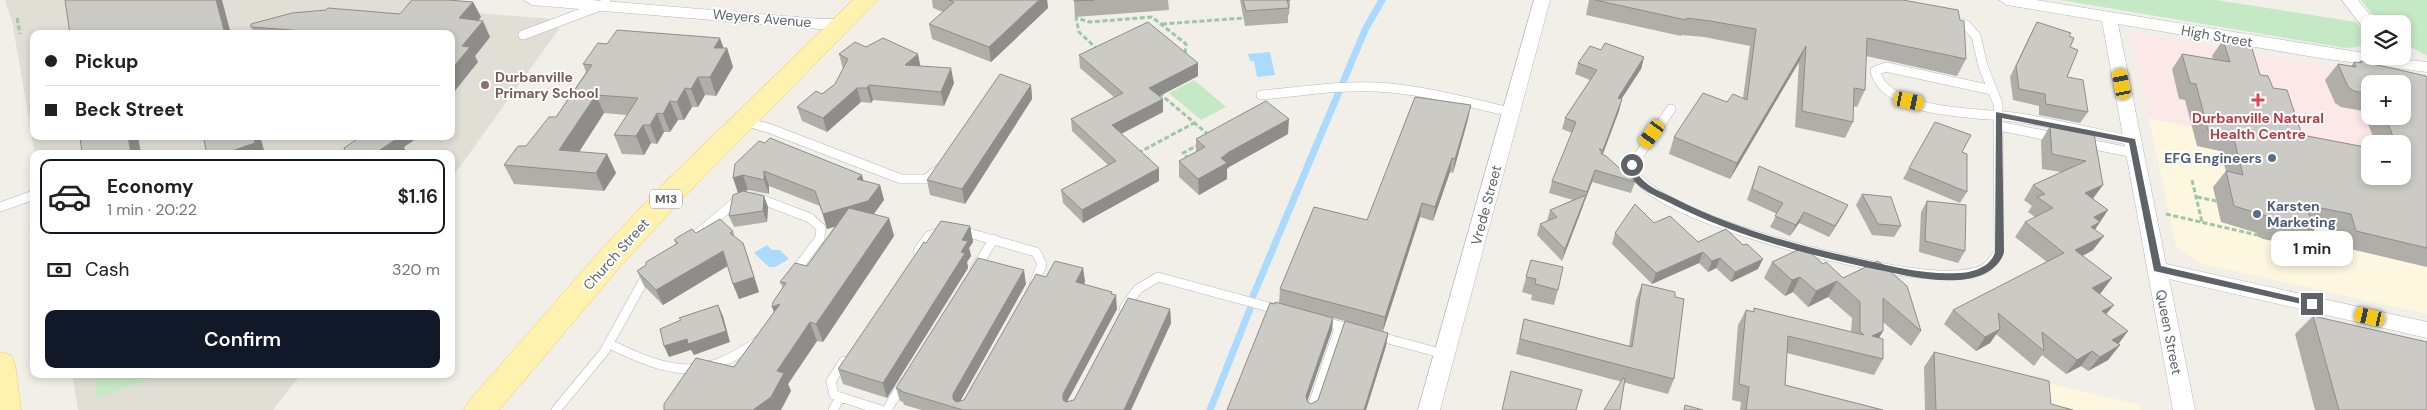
<!DOCTYPE html>
<meta charset="utf-8">
<style>
body{margin:0;font-family:"DM Sans",sans-serif;background:#f6f6f6;color:#202124;height:100vh;display:flex;flex-direction:column;font-size:19px;white-space:nowrap}
*{box-sizing:border-box;margin:0}
p{font-size:16px;color:#757577}
.icon{flex:none;width:28px;height:28px;fill:none;stroke:currentColor;stroke-width:2;stroke-linecap:round;stroke-linejoin:round}
.map{position:relative;flex:1;overflow:hidden}
.side{position:absolute;left:30px;top:150px;width:425px;height:228px;display:flex;flex-direction:column;background:#fff;border-radius:10px;box-shadow:0 2px 8px #0003}
.side>*{flex:none}
.guide{position:absolute;left:30px;top:30px;width:425px;height:110px;border-radius:10px;box-shadow:0 2px 8px #0003;display:grid;align-content:center;height:110px;padding:0 15px;background:#fff}
.fabs{position:absolute;left:2361px;top:15px;display:grid;gap:10px}
.fabs a{display:grid;place-items:center;width:50px;height:50px;border-radius:10px;background:#fff;box-shadow:0 2px 8px #0003;font-size:25px}
.end{position:absolute;width:22px;height:22px;margin:-11px;border:6px solid #5f6368;background:#fff;box-shadow:0 0 0 2px #fff}
.from{border-radius:50%}
.bubble{position:absolute;height:35px;border-radius:10px;background:#fff;box-shadow:0 2px 8px #0003;font-size:16px;font-weight:600;line-height:35px;text-align:center}
.car{position:absolute;width:15px;height:30px;margin:-15px -8px;border-radius:6px;box-shadow:0 0 4px 1px #0007;background:linear-gradient(#f5c518 24%,#345 0 40%,#f5c518 0 76%,#345 0 86%,#f5c518 0)}
.guide b{display:flex;align-items:center;gap:18px;height:48px;font-size:19px}
.guide b+b{border-top:1px solid #e0e0e0}
.guide i{width:12px;height:12px;background:#202124}
ul{padding:9px 0 0;list-style:none}
li{display:flex;align-items:center;gap:15px;height:75px;margin:0 10px 8px;padding:0 5px;border:2px solid transparent;border-radius:10px}
li div{flex:1}
li b{display:block;font-size:19px}
li em{font-style:normal;font-weight:600}
li.on{border-color:#111827}
li>.icon{width:45px;height:45px;stroke-width:1.5}
.pay{display:flex;align-items:center;gap:12px;height:55px;padding:0 15px;font-size:19px}
.pay p{margin-inline-start:auto}
.cta{display:flex;gap:10px;margin-top:auto;padding:10px 15px}
.cta a{flex:1;height:58px;border-radius:10px;background:#111827;color:#fff;font-size:20px;font-weight:600;line-height:58px;text-align:center}
.map>svg:first-child{display:block}
.commercial{fill:#fef7e0}
.education{fill:#e1ded6;fill-rule:evenodd}
.medical{fill:#fce8e6;fill-rule:evenodd}
.green{fill:#c5e8c5}
.water{fill:#aadaff}
.lines{fill:none;stroke-linecap:round;stroke-linejoin:round}
.stream{stroke:#aadaff;stroke-width:7}
.service-casing{stroke:#b5b8bc;stroke-width:10}
.minor-casing{stroke:#b5b8bc;stroke-width:1}
.primary-casing{stroke:#f2c960;stroke-width:1}
.path{stroke:#9cc7a9;stroke-width:3;stroke-dasharray:5 2.5;stroke-linecap:butt}
.service{stroke:#fff;stroke-width:9}
.minor{fill:#fff;fill-rule:evenodd}
.primary{fill:#fff2af;fill-rule:evenodd}
.wall{fill:#afaea9;fill-rule:evenodd}
.shaded-wall{fill:#8f8d8a}
.building{fill:#cccac5;stroke:#8f8d8a}
.route{fill:#5f6368}
.education-dot{fill:#8d6e63;stroke:#fff;stroke-width:2}
.health-dot{fill:#e0444e;stroke:#fff;stroke-width:2}
.service-dot{fill:#5c6f8a;stroke:#fff;stroke-width:2}
.labels{text-anchor:middle;dominant-baseline:central;stroke-width:4;stroke-linejoin:round;paint-order:stroke}
.shield{fill:#fff;stroke:#8f9295;stroke-width:1}
.shield-label{font-size:12px;font-weight:bold;fill:#5f6368}
.street-label{font-size:14px;fill:#5f6368;stroke:#fff}
.education-label{font-size:14px;font-weight:bold;fill:#785e54;stroke:#fff;text-anchor:start}
.health-label{font-size:14px;font-weight:bold;fill:#be3a42;stroke:#fff}
.service-label{font-size:14px;font-weight:bold;fill:#4e5e75;stroke:#fff;text-anchor:end}
</style>
<div class="map">
<svg width="2427" height="410" viewBox="0 0 2427 410">
<rect width="100%" height="100%" fill="#f1efe8"/>
<path class="commercial" d="M2149 118 2319 153 2427 217V314L2199 263 2176 246Z
M1968 364 2140 405 2141 410H1972Z"/>
<path class="education" d="M5 0H416L451 11 553 19 559 29 451 179V154H35L12 21ZM34 34H451V136H34Z
M72 374H301L273 410H78Z"/>
<path class="medical" d="M2131 32 2427 83 2402 144H2370V160L2319 153 2149 118ZM2370 84H2402V116H2370Z"/>
<path class="green" d="M2061 0H2216L2356 22 2368 37 2362 36 2363 42 2357 47 2345 48Z
M2361 0H2427V56L2403 43 2402 24H2380Z
M1194 80 1226 107 1201 120 1169 93Z
M95 374H162L96 399Z"/>
<path class="water" d="M1270 52 1275 75 1257 77 1254 61H1250L1248 54Z
M767 245 772 250H780L789 259 775 267H769L754 253Z"/>
<g class="lines">
<path class="stream" d="M1253 296 1365 30 1382 0
M1210 410 1250 309"/>
<g class="service-casing">
<path id="service" d="M523 35 603 5 606 0
M1992 90 1886 67 1875 71C1887 117 1984 112 2020 118 2058 124 2095 133 2133 141
M1261 95C1299 92 1337 85 1376 87 1421 89 1466 102 1511 112
M1671 109 1632 165C1637 216 1868 268 1916 273 1936 275 1964 278 1984 269 1989 266 1995 257 1999 252L1998 104 1983 66 1976 36 1967 26 1953 20
M744 121 771 129 901 179H926L939 169
M1999 126 2054 137
M2084 143 2135 153
M755 197 810 218 821 228 820 238 794 273
M0 207 34 195
M962 231 1036 252 1042 264 1034 284
M695 236 740 198
M918 251 929 236 944 230
M975 269 994 239
M1124 308 1138 289 1158 277 1280 310
M1322 321 1355 330
M1377 336 1444 354
M609 344C669 372 699 383 758 341
M844 361 831 381 834 395 881 410
M556 410 604 352 649 271
M833 410 840 398
M887 410 903 383
M1311 410 1340 326"/>
</g>
<g class="minor-casing">
<path id="minor" d="M524 0H591L820 19H848L850 23 848 27 820 29 532 5Z
M1534 0H1550L1440 410H1418Z
M1999 0H2036L2370 54V56L2427 62V72L2320 58 2118 24 2166 264 2427 322V338L2169 279 2195 410H2173L2102 21 2007 5Z
M2342 0H2358L2377 24H2370V30L2364 29Z"/>
</g>
<g class="primary-casing">
<path id="primary" d="M853 0H878L680 201 619 268 499 410H464L469 401 599 252 660 187Z
M0 352 11 355 15 364 21 410H0Z"/>
</g>
<path class="path" d="M17 18 20 34
M1162 24 1244 18
M1098 50 1079 32 1076 18 1090 22 1152 17 1186 44 1185 54
M1159 93 1210 136
M1138 153 1194 123
M1189 159 1183 153 1198 145
M2192 180 2202 222
M2197 197 2216 201
M2166 214 2257 235"/>
<use href="#service" class="service"/>
<use href="#minor" class="minor"/>
<use href="#primary" class="primary"/>
</g>
<path class="wall" d="M932 0H1047L1048 8 991 62 932 39 929 24 943 12 933 8Z
M1074 0H1168L1169 10 1075 17Z
M1240 0H1290L1289 15H1288V23L1245 26Z
M1589 0H1903L1966 59 1957 76 1866 56 1865 90 1857 107 1853 106V122L1845 138 1795 127 1799 62 1730 179 1669 154 1674 137 1727 102 1743 98 1750 46 1704 37 1682 35 1681 36 1586 15Z
M473 2 481 17 478 21 490 37 475 56 478 62 451 34H256L251 27 326 10 400 14Z
M2037 22 2069 36 2070 47 2067 77 2088 112 2080 123 2039 115V106L2013 100 2010 77 2031 33Z
M2223 40 2273 88 2302 135 2402 176V144H2376L2363 111 2341 107 2335 103 2325 80 2338 64 2351 66 2354 62 2358 63 2360 61 2427 78V267L2342 247 2336 230 2313 225 2314 230 2300 246 2263 239 2257 236V233L2221 222 2213 187 2226 171 2220 151 2197 146 2185 100 2179 99 2172 69 2182 54 2213 59 2212 56ZM2370 84 2402 116H2370Z
M607 44 727 48 733 67 716 96 705 95 698 107H692L684 120H678L670 132H664L657 144 651 143 644 155 622 154 614 135 627 115 604 113 579 152 607 154 616 173 604 191 514 184 504 165 526 146 556 117 586 72 583 64Z
M866 47 920 66 954 83 944 106 873 100 871 103 861 102 827 132 802 121 797 107 822 94 835 84 843 69 839 54Z
M1601 50 1644 57 1641 69 1621 99 1619 111 1602 154 1635 182 1631 193 1592 182 1562 261 1537 235 1540 224 1547 221 1550 210 1573 200 1549 193 1552 181 1572 133 1562 129 1565 118 1590 80 1575 74 1578 63Z
M1079 55 1198 63V76L1159 96 1163 99V112L1121 134 1159 168V181L1083 223 1063 203 1061 190 1108 165 1072 131 1071 119 1114 97 1080 68Z
M1031 85 1032 99 965 204 930 195 927 180Z
M1468 119 1453 173 1450 172 1433 221 1420 217 1383 331 1352 323 1388 333 1386 346 1366 410H1227L1275 304 1279 303 1280 289 1367 220ZM1333 318 1345 321 1318 400 1311 404 1307 401 1332 330Z
M2050 126 2094 134 2103 185 2093 199 2108 210 2095 229 2093 250 2083 256 2101 293 2099 294 2106 314 2118 344 2120 345 2108 360 2088 371 2081 366 2066 374 2042 355 2034 366 1996 334 1990 343 1976 351 1944 324 1953 310 2047 262 2015 237 2025 222 2035 217 2028 212 2032 206 2024 200 2033 185 2061 172 2042 169 2041 141Z
M1288 134 1229 167 1227 169V179L1199 195 1179 177V161L1196 152V139Z
M1962 152 1967 192 1960 203 1903 179 1909 168Z
M735 164 863 181 880 185 884 200 874 214 889 218 894 236 823 342 817 341 788 384 791 391 734 367 774 312 783 288 780 282 807 266 835 226 827 229 820 206 769 186V194L748 190 744 191 764 196 768 207 767 222 734 227 729 216 743 191 738 193Z
M1759 166 1848 205 1842 216 1829 237 1799 223 1790 236 1770 227 1777 214 1747 200Z
M1862 194 1901 226 1894 237 1872 235 1856 205Z
M1927 201 1965 251 1958 263 1919 252 1921 212Z
M1654 223 1698 242 1758 269 1731 282 1716 268 1708 272 1699 263 1652 284 1612 244 1615 233Z
M970 226 973 242 969 248 971 256 967 262 968 268 887 398 843 384 838 369 926 243Z
M733 231 735 237 748 257 759 292 739 299 733 284 728 266 663 305 644 286 637 271 676 244 674 240 696 233Z
M1531 260 1558 290 1554 305 1531 300 1532 295 1522 292Z
M1878 261 1921 331 1911 346 1883 322V331L1879 338 1883 359 1874 375 1787 353 1785 385 1883 410H1740L1741 402 1732 400 1738 325 1746 310 1753 312 1754 308 1851 332 1852 318 1828 297 1808 307 1793 292 1785 296 1764 278 1772 262 1823 264 1843 278Z
M1083 268 1085 282 1083 284 1112 294 1117 309 1067 402 1074 400 1170 309 1171 323 1131 410H922L904 405 903 402 900 401 896 388 1026 284 960 401 964 400 1046 277Z
M1642 284 1675 297 1674 379 1668 394 1516 354 1524 319 1629 346 1636 300Z
M2313 316 2427 410H2315L2295 334Z
M1934 352 2051 404 2073 410H1925L1924 367Z"/>
<path class="shaded-wall" d="M216 0H222L231 34H225Z
M1039 0H1047L1048 8 991 62 989 47Z
M473 2 481 17 467 34 459 18Z
M483 21 490 37 475 56 478 62 451 96V70L462 46Z
M720 38 725 52 727 48 733 67 716 96 710 77 714 48Z
M1806 46 1799 62 1730 179 1737 163Z
M918 54 921 69 905 65Z
M1644 57 1641 69 1615 109 1618 98Z
M1198 63V76L1150 101 1149 88Z
M951 68 954 83 944 106 941 92Z
M698 77 705 95 698 107 691 89Z
M869 85 873 100 871 103 867 88Z
M1031 85 1032 99 965 204 962 189Z
M685 88 692 107 684 120 677 102Z
M857 88 861 102 827 132 823 118Z
M596 95 604 113 568 169 559 150Z
M1163 99V112L1113 138 1112 125Z
M1622 99 1619 111 1600 162 1603 150Z
M670 101 678 120 670 132 663 114Z
M1471 105 1468 119 1453 173 1455 159Z
M657 113 664 132 657 144 650 125Z
M1289 119 1288 134 1229 167 1227 169V179L1199 195 1198 179 1221 158 1229 152Z
M643 125 651 143 644 155 636 136Z
M128 136H138L141 154H131Z
M253 136H260L265 154H223Z
M392 136H420L404 147 407 153V154H374Z
M607 154 616 173 604 191 596 173Z
M1452 158 1450 172 1433 221 1435 207Z
M1159 168V181L1083 223 1082 210Z
M1595 170 1592 182 1584 203 1587 192Z
M764 171 769 186V194L764 180Z
M743 175 748 190 738 193 733 178Z
M862 175 866 190 857 179Z
M880 185 884 200 872 216 827 229 823 214Z
M2103 185 2092 199 2085 193Z
M1586 195 1583 206 1562 261 1565 249Z
M764 196 768 207 767 222 763 211Z
M1422 203 1420 217 1383 331 1385 317Z
M1848 205 1842 216 1829 237 1835 226Z
M2108 210 2090 237 2094 217Z
M1804 212 1799 223 1790 236 1796 225Z
M889 218 894 236 823 342 816 324Z
M970 226 973 242 969 248 971 256 967 262 968 268 887 398 883 383 961 252 962 240Z
M2104 236 2093 250 2065 265 2075 250Z
M743 243 759 292 739 299 733 284Z
M723 251 729 265 663 305 656 290Z
M1703 252 1699 263 1652 284 1656 273Z
M1720 258 1716 268 1708 272 1712 261Z
M1763 259 1758 269 1731 282 1735 272Z
M1083 268 1085 282 1077 296 1076 282Z
M1024 270 1026 284 957 407 953 399V394Z
M1800 277 1793 292 1785 296 1792 280Z
M2112 278 2101 293 2081 303 2092 288Z
M1837 281 1828 297 1808 307 1816 291Z
M1112 292 1113 300 1116 295 1117 309 1064 407 1063 400V394Z
M780 304 779 325 772 307Z
M718 305 723 316 730 342 694 355 691 350 669 357 664 346Z
M2114 305 2102 319V311Z
M1170 309 1171 323 1131 410H1124Z
M1333 318 1332 330 1305 408 1306 396Z
M810 322 817 341 788 384 791 391 781 410H753L777 371Z
M2000 329 1990 343 1976 351 1985 337Z
M1883 331 1874 346 1872 336Z
M2128 331 2117 346 2112 340Z
M1388 333 1386 346 1366 410H1364Z
M2120 345 2108 360 2088 371 2100 357Z
M2092 351 2081 366 2066 374 2077 360Z"/>
<path class="building" d="M65 0H216L225 34H70Z
M412 0H448L473 2 459 18 483 21 462 46 470 47 451 70V34H343L251 27V24L292 13 326 10 328 8 400 14Z
M949 0H1039L989 47 929 24 954 2Z
M1074 0H1094L1074 1Z
M1243 0H1290H1287L1289 8 1246 11Z
M1595 0H1903L1958 10 1960 20 1964 21 1966 59 1867 38 1865 90 1854 88 1853 122 1802 111 1806 46 1737 163 1674 137 1703 93 1727 102 1733 94 1747 100 1756 29 1710 21 1687 18 1686 20Z
M1148 22 1198 63 1149 88 1163 99 1112 125 1159 168 1082 210 1061 190 1116 161 1071 119 1123 93 1079 55Z
M2037 22 2071 33 2069 36 2074 38 2070 47 2078 50 2067 77 2083 80 2088 112 2046 104 2045 94 2019 89 2016 66Z
M617 30 720 38 714 48H727L710 77H698L691 89 685 88 677 102 670 101 663 114 657 113 650 125H643L636 136 614 135 638 98 596 95 559 150 607 154 596 173 504 165 518 146H526L549 117H556L592 65 583 64 598 43 607 44Z
M883 38 918 54 905 65 951 68 941 92 869 85 867 88H857L823 118 797 107 816 91 822 94 835 84 848 59 839 54 855 42 866 47Z
M2223 40 2251 45 2260 75 2268 76 2273 88 2287 90 2302 135 2370 148V176H2402V144H2396L2385 116H2402V84H2370V94L2354 91 2348 87 2338 64 2356 67 2354 62 2361 63 2360 61 2426 76 2427 78V248L2356 231 2351 214 2306 205 2314 230 2276 223 2270 221V217L2234 206 2226 171 2243 175 2233 135 2208 130 2196 84 2190 83 2182 54 2230 62Z
M1605 43 1644 57 1618 98 1622 99 1603 150 1599 149 1602 152 1601 154 1606 156 1635 182 1595 170 1587 192 1552 181 1576 122 1565 118 1597 70 1578 63 1590 46 1601 50Z
M1000 74 1031 85 962 189 927 180Z
M1415 97 1471 105 1455 159 1452 158 1435 207 1422 203 1385 317 1280 289 1314 207 1367 220Z
M1266 101 1289 119 1229 152 1221 158 1227 163 1198 179 1179 161 1205 147 1196 139Z
M1935 122 1971 135 1962 152 1967 154V192L1909 168Z
M2050 126 2094 134 2103 185 2085 193 2108 210 2094 217 2100 222 2091 227 2104 236 2075 250 2112 278 2092 288 2114 305 2102 311 2128 331 2112 340 2120 345 2100 357 2092 351 2077 360 2042 332 2044 351 1998 313 2000 329 1985 337 1953 310 2064 253 2025 222 2053 208 2037 197 2045 194 2033 185 2086 161 2052 154Z
M80 136H128L131 154H82Z
M203 136H253L255 143 223 154H207Z
M362 136H395L398 138 374 154H346L344 148Z
M770 138 862 175 857 179 880 185 868 201 823 214 815 191 764 171V180L743 175 733 178 735 164 759 141 765 143Z
M1759 166 1848 205 1835 226 1804 212 1796 225 1775 216 1783 203 1752 189Z
M743 191 764 196 763 211 729 216 733 195Z
M1862 194 1891 197 1901 226 1878 224Z
M1586 195 1565 249 1540 224 1557 217 1550 210Z
M1927 201 1966 205 1965 251 1925 241Z
M1635 204 1654 223 1670 216 1698 242 1726 229 1743 245 1747 244 1763 259 1735 272 1720 258 1712 261 1703 252 1656 273 1615 233Z
M849 208 889 218 816 324 810 322 777 371 784 373 771 397 753 410H664V404L696 358 734 367 780 304 772 307 773 302 786 283 780 282 795 263 807 266Z
M720 219 733 231 730 233 743 243 754 277 733 284 723 251 656 290 637 271 646 265V262L678 243 674 240 678 237 692 229 696 233Z
M941 221 970 226 962 240 968 241 961 252 965 253 883 383 838 369 924 242 926 243Z
M1804 247 1823 264 1826 262 1843 278 1878 261 1907 286 1921 331 1883 298V331L1872 336 1883 339V359L1788 336 1785 385 1883 410H1746L1749 387 1739 384 1746 310 1754 312V308L1864 335 1860 331V302L1837 281 1816 291 1800 277 1792 280 1772 262Z
M978 258 1024 270 953 394V399L956 402 964 400 1036 274 1046 277 1055 261 1083 268 1076 282 1112 292 1111 294 1116 295 1063 394V400L1066 402 1074 400 1128 298 1170 309 1124 410H963L900 391 901 390 896 388Z
M1531 260 1563 267 1558 290 1535 284 1536 279 1526 277Z
M1642 284 1675 292V297L1684 299 1674 379 1520 339 1524 319 1632 347Z
M1275 302 1333 318 1306 396 1307 401 1311 404 1318 400 1345 321 1388 333 1364 410H1227L1270 303 1275 304Z
M718 305 726 331 688 344 687 339 664 346 660 329 681 320 679 318Z
M2313 316 2427 342V410H2339Z
M1934 352 2049 381 2051 404 2073 410H1936Z
M1511 371 1582 390 1576 410H1502Z
M1623 378 1625 379 1620 410H1604Z
M1685 405 1703 410H1684Z"/>
<path class="route" d="M1996 112 2135 139 2161 266 2312 301 2315 302V307L2154 271 2129 143 2002 118 2004 252C1999 271 1977 279 1959 280 1927 282 1895 273 1865 267 1797 252 1730 234 1668 202 1656 196 1640 190 1633 179 1630 176 1629 169 1628 165L1635 163C1637 167 1637 174 1640 177 1649 188 1664 193 1676 199 1735 229 1799 246 1864 260 1895 267 1926 275 1958 273 1972 273 1991 267 1995 252Z"/>
<circle class="education-dot" cx="485" cy="85" r="5"/>
<path class="health-dot" d="M2255.5 92.5h5v5h5v5h-5v5h-5v-5h-5v-5h5z"/>
<g class="service-dot">
<circle cx="2272" cy="158" r="5"/>
<circle cx="2257" cy="214" r="5"/>
</g>
<g class="labels">
<rect class="shield" x="650" y="189.5" width="32" height="19" rx="4"/>
<g class="shield-label">
<text x="666" y="199">M13</text>
</g>
<g class="street-label">
<text transform="translate(762 18) rotate(5)">Weyers Avenue</text>
<text transform="translate(2217 36) rotate(10)">High Street</text>
<text transform="translate(1486 205) rotate(-75)">Vrede Street</text>
<text transform="translate(616 254) rotate(-48)">Church Street</text>
<text transform="translate(2169 332) rotate(79)">Queen Street</text>
</g>
<g class="education-label">
<text x="495" y="77">Durbanville<tspan x="495" dy="16">Primary School</tspan></text>
</g>
<g class="health-label">
<text x="2258" y="118">Durbanville Natural<tspan x="2258" dy="16">Health Centre</tspan></text>
</g>
<g class="service-label">
<text x="2262" y="158">EFG Engineers</text>
<text x="2267" y="206" text-anchor="start">Karsten<tspan x="2267" dy="16">Marketing</tspan></text>
</g>
</g>
</svg>
<div class="fabs">
<a><svg class="icon" aria-label="layers" viewBox="0 0 24 24"><path d="M12 4l9 5-9 5-9-5zM3 14l9 5 9-5"/></svg></a>
<a>+</a>
<a>−</a>
</div>
<i class="end from" style="left:1632px;top:165px"></i>
<i class="end" style="left:2312px;top:304px"></i>
<div class="bubble" style="left:2271px;top:231px;width:82px">1 min</div>
<i class="car" style="left:2122px;top:84px;rotate:349deg"></i>
<i class="car" style="left:1909px;top:101px;rotate:102deg"></i>
<i class="car" style="left:1652px;top:134px;rotate:216deg"></i>
<i class="car" style="left:2370px;top:317px;rotate:283deg"></i>
<div class="guide">
<b><i class="from"></i>Pickup</b>
<b><i></i>Beck Street</b>
</div>
<section class="side">
<ul>
<li class="on"><svg class="icon" aria-label="car" viewBox="0 0 24 24"><path d="M5 17H2v-5l4-1 3-4h7l3 4 3 1v5h-3M9 17h6M6 11h13"/><circle cx="7" cy="17" r="2"/><circle cx="17" cy="17" r="2"/></svg><div><b>Economy</b><p>1 min · 20:22</p></div><em>$1.16</em></li>
</ul>
<div class="pay"><svg class="icon" aria-label="cash" viewBox="0 0 24 24"><path d="M3 7h18v10H3z"/><circle cx="12" cy="12" r="2"/></svg>Cash<p>320 m</p></div>
<div class="cta"><a>Confirm</a></div>
</section>
</div>
